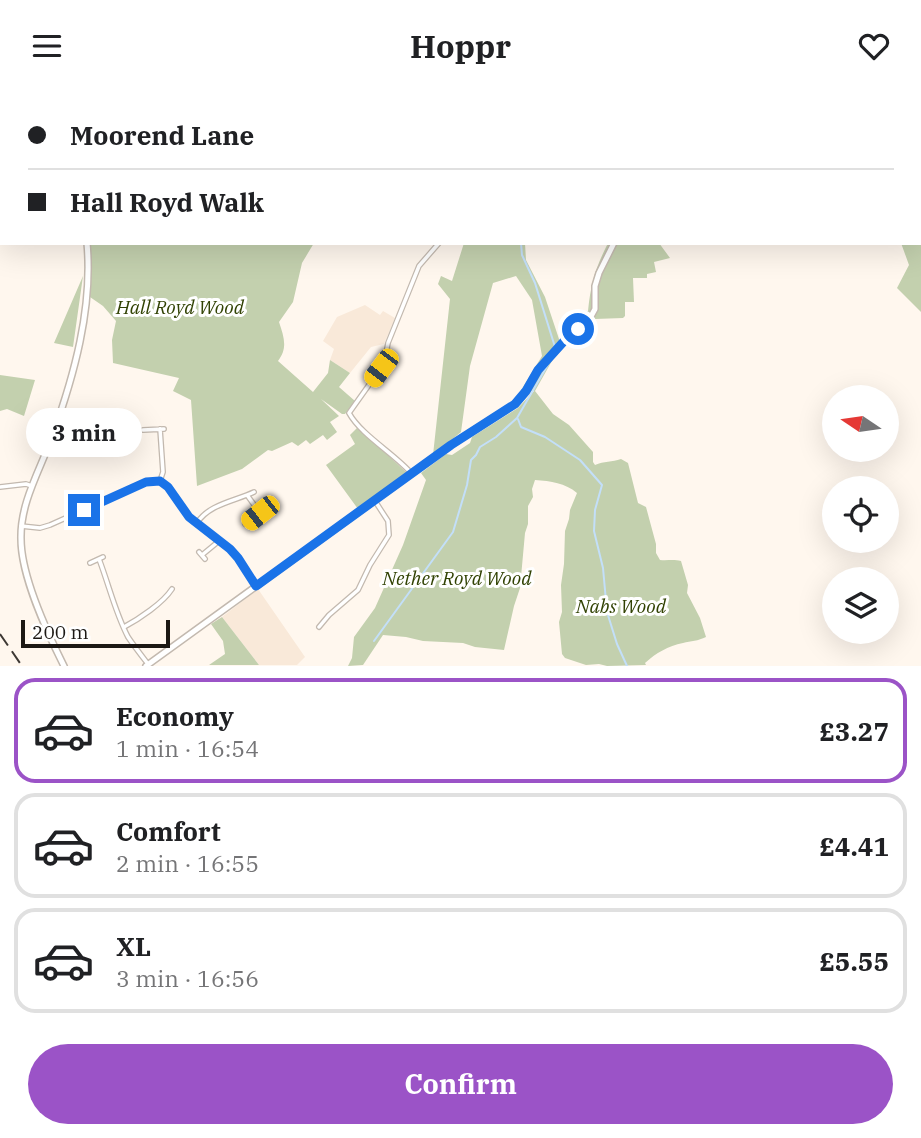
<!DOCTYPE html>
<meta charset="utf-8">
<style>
body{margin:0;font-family:"IBM Plex Serif",serif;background:#f2f2f2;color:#202124;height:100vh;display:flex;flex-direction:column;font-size:26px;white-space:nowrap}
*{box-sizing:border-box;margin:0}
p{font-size:23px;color:#757577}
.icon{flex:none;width:38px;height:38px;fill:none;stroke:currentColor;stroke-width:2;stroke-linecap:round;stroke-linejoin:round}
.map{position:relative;height:575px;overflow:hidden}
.panel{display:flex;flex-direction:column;background:#fff;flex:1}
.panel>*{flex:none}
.guide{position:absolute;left:0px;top:0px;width:922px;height:154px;box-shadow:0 7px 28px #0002;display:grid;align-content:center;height:154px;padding:0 28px;background:#fff}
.needle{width:46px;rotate:283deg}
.tools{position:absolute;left:822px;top:294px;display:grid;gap:14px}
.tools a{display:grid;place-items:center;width:77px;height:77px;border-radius:50%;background:#fff;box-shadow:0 7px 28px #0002;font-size:35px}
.scale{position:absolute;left:21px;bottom:18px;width:149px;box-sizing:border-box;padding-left:7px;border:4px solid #1c1814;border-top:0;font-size:19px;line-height:24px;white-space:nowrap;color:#1c1814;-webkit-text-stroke:5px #fff;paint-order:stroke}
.end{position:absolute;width:32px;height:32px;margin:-16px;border:9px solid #1a73e8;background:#fff;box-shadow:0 0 0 4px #fff}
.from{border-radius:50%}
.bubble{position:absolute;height:49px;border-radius:24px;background:#fff;box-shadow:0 7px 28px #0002;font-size:23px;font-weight:700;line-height:49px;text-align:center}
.car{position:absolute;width:21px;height:42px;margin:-21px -10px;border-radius:9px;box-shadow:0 0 5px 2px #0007;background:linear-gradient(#f5c518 24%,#345 0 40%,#f5c518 0 76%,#345 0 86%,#f5c518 0)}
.guide b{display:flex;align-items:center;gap:24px;height:66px;font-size:26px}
.guide b+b{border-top:2px solid #e0e0e0}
.guide i{width:18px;height:18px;background:#202124}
ul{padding:12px 0 0;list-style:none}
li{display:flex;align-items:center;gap:21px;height:105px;margin:0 14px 10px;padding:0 14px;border:4px solid #e0e0e0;border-radius:21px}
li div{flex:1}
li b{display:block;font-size:26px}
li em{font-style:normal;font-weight:700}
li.current{border-color:#9b53c7}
li>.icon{width:63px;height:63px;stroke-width:1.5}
.primary-button{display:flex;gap:14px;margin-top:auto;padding:14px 28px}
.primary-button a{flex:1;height:80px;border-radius:42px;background:#9b53c7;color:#fff;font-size:28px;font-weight:700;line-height:80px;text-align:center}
header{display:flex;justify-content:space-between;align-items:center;height:91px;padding:0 28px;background:#fff;font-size:32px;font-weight:700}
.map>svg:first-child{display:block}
.built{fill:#f9e9d9}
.green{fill:#c3d0ae}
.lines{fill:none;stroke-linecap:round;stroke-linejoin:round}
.stream{stroke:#c3dff9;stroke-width:2}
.street-casing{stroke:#c3b9af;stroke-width:6}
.secondary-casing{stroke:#c3b9af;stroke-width:8}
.street{stroke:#fff;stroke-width:3.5}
.secondary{stroke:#fff;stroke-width:5}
.rail{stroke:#3d3833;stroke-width:2;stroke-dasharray:14 7;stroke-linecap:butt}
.route{stroke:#1a73e8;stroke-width:9}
.labels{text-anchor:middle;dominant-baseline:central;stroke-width:6;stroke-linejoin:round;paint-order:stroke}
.park-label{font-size:19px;font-style:italic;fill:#314203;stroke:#fff}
</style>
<header><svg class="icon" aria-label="menu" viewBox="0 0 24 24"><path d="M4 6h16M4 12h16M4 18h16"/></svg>Hoppr<svg class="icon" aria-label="heart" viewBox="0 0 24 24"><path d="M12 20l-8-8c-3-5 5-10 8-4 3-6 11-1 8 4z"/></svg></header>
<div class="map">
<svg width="921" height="575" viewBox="0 0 921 575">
<rect width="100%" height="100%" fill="#fff7ee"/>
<path class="built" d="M365 214 380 224 383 220 395 227 384 253 371 256 350 282 330 269 334 258 323 250 337 226Z
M258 498 305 566 297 574H259L222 526Z"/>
<path class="green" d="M921 13V221L897 197 909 174 901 152H920Z
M89 152H314L302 172 293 211 279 231C284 246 288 257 278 270L313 301 328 282 330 269 350 282 339 296 355 310 345 323H342L321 308 339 325 330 331 337 341 327 349 323 344 310 353 306 349 298 355 292 351 272 360 268 359 242 378 197 395 191 309 173 300 179 287 113 272 112 249 116 230 103 215 90 206 91 174Z
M464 152H525L526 169 545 206 560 251 553 268 535 300 553 323 569 334 593 361V371L595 374C604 370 612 371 621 368L628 372 638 412 646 416 656 453V462L660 469C667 470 673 468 681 470L688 494 687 502 700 527 706 546C698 550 691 550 683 552 668 555 656 562 645 572L646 574 607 575 599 573 586 574 565 567 562 563 559 531 562 521 561 494 564 473 565 440 569 428 570 419 577 402C565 392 551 390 535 389L532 398 533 406 528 415V433L525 442 520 497 514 515 504 559 475 556 463 552 423 550 406 546 383 544 363 574 348 575 352 567 354 546 375 517 403 454 426 389 421 382 446 363 452 364 470 352 472 346 518 317 534 300 520 301 542 265 532 209 516 185 493 192 470 275 461 341 433 364 450 208 438 193 441 185 452 190Z
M608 152H659L670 167 654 171 656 181 647 183V187H633L634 211H625V225L623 227 595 228 594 234H589L578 242 567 239 588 220C591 192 595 178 608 152Z
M83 185 73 256 54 252Z
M0 284 35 289 24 325 7 318 0 320Z
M358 336 407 382 358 418 326 374 355 353 350 344Z
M222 526 259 574H209L225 563 223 550 211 533Z"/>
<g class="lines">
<path class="stream" d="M865 0V2
M594 2 595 0
M920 130 921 131
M521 152 522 164 535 192 555 256
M518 328 521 336 545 346 580 369 602 394 595 419 594 440 603 477 607 521 617 553 627 575
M374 550 453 441 467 394 471 369 476 364 480 356 496 346 517 327 550 270"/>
<g class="street-casing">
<path id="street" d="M160 338 163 381 160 390
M143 339 164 338
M412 383C395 363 361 344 349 322L381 277 384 272 388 252 419 175 439 152
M0 396 26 393 32 395
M197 432C209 413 235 410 254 401
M245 433 260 422 247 404
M21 435 40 437 50 434 146 391 160 390 168 396 189 426 230 458 238 467 256 494
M199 461 205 468
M202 464 219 450
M99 468C109 494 115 521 128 546 134 555 141 564 148 573
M90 472 103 466
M124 536C139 528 163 512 172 498
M319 536 329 524 358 499 370 474 389 444 388 430 375 410"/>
</g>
<g class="secondary-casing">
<path id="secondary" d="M84 2V0
M757 2 758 0
M64 575C47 541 21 486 21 448 20 412 40 379 52 346 74 285 93 217 87 152
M146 575 451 354 515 313 526 301 538 279 566 248 589 229 595 218V195L599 182 614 152"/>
</g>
<use href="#street" class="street"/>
<use href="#secondary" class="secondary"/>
<path class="rail" d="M0 543 22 575"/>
</g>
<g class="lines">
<path class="route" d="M84 419 146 391 160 390 168 396 189 426 230 458 238 467 256 495 451 354 515 313 526 300 538 279 566 248 578 238"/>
</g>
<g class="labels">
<g class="park-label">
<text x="180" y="216">Hall Royd Wood</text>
<text x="457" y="487">Nether Royd Wood</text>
<text x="621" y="515">Nabs Wood</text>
</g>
</g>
</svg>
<div class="tools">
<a><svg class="needle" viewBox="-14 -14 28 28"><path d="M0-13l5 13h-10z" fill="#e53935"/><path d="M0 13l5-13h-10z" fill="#757577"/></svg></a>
<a><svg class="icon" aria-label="locate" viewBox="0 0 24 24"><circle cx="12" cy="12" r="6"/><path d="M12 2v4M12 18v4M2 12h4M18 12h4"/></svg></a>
<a><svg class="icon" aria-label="layers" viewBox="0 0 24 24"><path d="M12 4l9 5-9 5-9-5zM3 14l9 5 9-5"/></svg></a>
</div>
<div class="scale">200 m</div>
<i class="end from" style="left:578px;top:238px"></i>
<i class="end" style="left:84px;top:419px"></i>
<div class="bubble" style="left:26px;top:317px;width:116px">3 min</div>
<i class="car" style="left:381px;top:277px;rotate:217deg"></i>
<i class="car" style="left:260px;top:422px;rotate:232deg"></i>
<div class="guide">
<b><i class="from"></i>Moorend Lane</b>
<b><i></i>Hall Royd Walk</b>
</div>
</div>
<section class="panel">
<ul>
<li class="current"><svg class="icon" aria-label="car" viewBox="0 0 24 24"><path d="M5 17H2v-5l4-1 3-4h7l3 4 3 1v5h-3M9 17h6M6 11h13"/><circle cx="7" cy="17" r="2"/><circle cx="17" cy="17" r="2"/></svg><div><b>Economy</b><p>1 min · 16:54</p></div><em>£3.27</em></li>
<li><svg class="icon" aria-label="car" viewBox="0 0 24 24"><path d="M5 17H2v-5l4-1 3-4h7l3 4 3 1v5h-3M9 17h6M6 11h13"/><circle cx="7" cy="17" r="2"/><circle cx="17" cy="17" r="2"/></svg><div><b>Comfort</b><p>2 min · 16:55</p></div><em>£4.41</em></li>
<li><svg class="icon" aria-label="car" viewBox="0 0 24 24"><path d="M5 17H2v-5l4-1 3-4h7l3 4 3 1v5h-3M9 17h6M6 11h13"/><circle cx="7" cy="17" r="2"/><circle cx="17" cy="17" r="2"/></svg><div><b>XL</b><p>3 min · 16:56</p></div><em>£5.55</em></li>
</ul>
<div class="primary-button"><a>Confirm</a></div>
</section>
